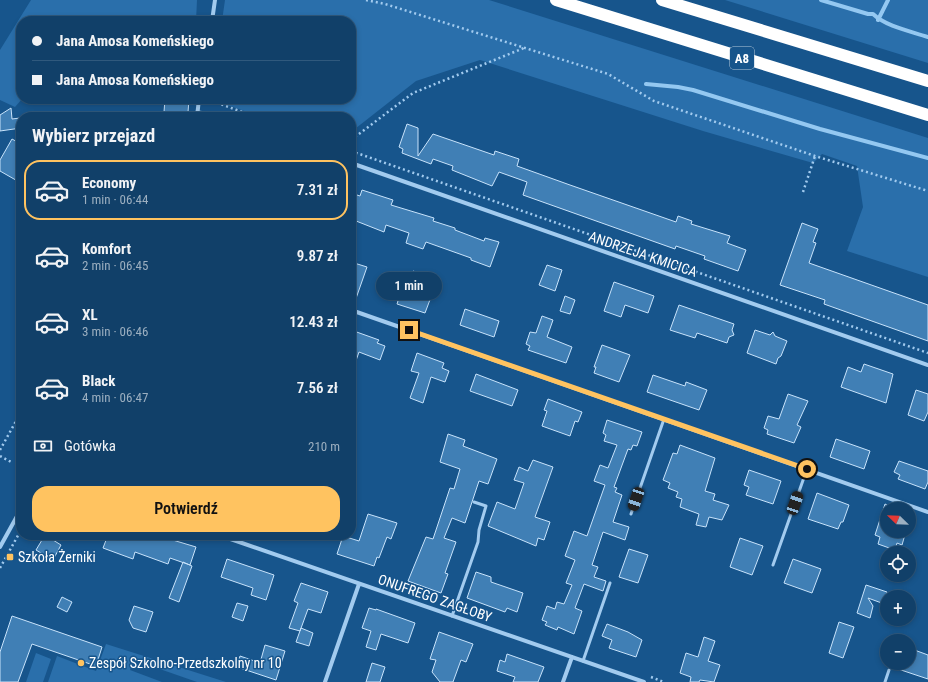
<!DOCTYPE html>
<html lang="pl">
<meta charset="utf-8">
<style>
body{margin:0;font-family:"Roboto Condensed",sans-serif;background:#1a476f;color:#f1f3f6;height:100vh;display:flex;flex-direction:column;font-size:15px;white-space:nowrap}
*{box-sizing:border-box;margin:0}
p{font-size:13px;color:#9cafc0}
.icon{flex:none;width:22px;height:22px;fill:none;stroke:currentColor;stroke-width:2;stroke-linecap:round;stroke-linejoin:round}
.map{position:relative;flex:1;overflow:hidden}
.sheet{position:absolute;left:16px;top:112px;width:340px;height:428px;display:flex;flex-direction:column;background:#114069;border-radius:16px;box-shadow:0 2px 6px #0003,0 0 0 1px #30597d}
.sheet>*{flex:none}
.top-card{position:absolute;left:16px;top:16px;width:340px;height:88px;border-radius:16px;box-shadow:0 2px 6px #0003,0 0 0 1px #30597d;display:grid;align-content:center;height:88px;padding:0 16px;background:#114069}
.needle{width:26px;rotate:293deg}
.buttons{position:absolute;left:880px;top:502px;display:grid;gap:8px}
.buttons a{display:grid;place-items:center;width:36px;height:36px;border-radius:50%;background:#114069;box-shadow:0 2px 6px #0003,0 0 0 1px #30597d;font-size:20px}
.end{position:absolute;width:18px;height:18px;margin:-9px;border:5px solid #ffc360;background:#111;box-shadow:0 0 0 2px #111}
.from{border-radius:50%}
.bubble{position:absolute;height:28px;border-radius:14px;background:#114069;box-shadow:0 2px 6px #0003,0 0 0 1px #30597d;font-size:13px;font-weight:600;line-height:28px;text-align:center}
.car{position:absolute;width:12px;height:24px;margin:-12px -6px;border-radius:5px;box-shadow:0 0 3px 1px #0007;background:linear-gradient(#222 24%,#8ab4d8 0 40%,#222 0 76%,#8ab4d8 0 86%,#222 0)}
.top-card b{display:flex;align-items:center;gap:14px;height:38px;font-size:15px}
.top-card b+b{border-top:1px solid #30597d}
.top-card i{width:10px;height:10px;background:#f1f3f6}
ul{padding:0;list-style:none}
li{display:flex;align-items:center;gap:12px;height:60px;margin:0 8px 6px;padding:0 8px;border:2px solid transparent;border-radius:16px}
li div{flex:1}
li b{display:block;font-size:15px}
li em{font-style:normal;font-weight:600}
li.on{border-color:#ffc360}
li>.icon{width:36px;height:36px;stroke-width:1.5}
h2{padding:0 16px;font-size:18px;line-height:48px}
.pay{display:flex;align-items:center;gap:10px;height:44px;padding:0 16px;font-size:15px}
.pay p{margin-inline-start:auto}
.button{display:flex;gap:8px;margin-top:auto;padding:8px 16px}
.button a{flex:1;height:46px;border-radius:16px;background:#ffc360;color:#111;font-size:16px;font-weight:600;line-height:46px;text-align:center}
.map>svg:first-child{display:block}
.green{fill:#2a6fab}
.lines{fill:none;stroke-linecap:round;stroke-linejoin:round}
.stream{stroke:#94c8f1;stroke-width:4}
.building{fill:#407fb5;stroke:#c8e3fb}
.path{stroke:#a2cbef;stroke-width:2.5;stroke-dasharray:2 3;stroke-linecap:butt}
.service{stroke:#a2cbef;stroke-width:3}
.minor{stroke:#a2cbef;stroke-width:4}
.motorway{stroke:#fff;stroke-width:12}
.route{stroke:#ffc360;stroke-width:5}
.poi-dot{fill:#ffc360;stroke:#17558c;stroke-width:1.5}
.labels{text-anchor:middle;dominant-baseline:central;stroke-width:3;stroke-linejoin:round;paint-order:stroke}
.shield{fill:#17558c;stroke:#b9ccdc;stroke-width:1}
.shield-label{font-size:13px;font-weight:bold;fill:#fff}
.street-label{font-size:14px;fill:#fff;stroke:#17558c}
.poi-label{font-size:14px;fill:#fff;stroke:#17558c;text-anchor:start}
</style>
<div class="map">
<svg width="928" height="682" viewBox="0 0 928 682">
<rect width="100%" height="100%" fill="#17558c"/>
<path class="green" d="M31 0H197L196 21 88 15 83 21H21L22 99 15 107 0 100V50Z
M225 0H489L928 138V277L847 251 863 207 857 166 822 154 813 163 703 131 480 60 416 81 351 132V117H262L215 101 214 99H351V21H222Z
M725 0H928V63Z
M106 644 226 682H197L134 660 130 670 162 682H48L57 656 96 671Z
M36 653 51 659 43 682H26Z"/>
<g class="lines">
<path class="stream" d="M821 0 868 14H873C887 27 910 31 928 37
M878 20 888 0
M646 84 678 87 693 90 820 129 928 158"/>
</g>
<path class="building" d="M165 99 189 100 188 112H164Z
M11 108 12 119 20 118 21 128 0 131V115Z
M407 124 418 128V156L433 134 494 155 495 151 519 159 517 166 570 185 676 222 678 216 692 221 691 224 730 236 727 243 746 250 738 271 704 259 705 256 676 246 675 249 523 195 527 182 499 172 492 186 452 170 453 166 433 159 431 164 402 153 403 149 399 147Z
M12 139 21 144V183L0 171V160Z
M362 190 393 200 391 205 434 218 433 221 455 228V230L484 241 485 238 499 242 490 267 471 260V258L426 242 423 249 406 243 409 233 386 225 384 232 351 219V193L360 196Z
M802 223 818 229 813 242 816 243 809 263 928 305V341L824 304 825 300 780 285Z
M351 262 367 267 353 307H351Z
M547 265 562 270 555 291 539 285Z
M413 271 429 276 423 294 431 297 425 313 397 304 398 301 391 298 396 284 407 289Z
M614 282 654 296 648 313 625 305 621 317 604 311Z
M565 296 575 300 570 314 560 311Z
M679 305 734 324 732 330 734 335 729 337 727 343 697 333 695 338 670 330Z
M465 309 499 321 494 337 460 325Z
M542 316 553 320 547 337 572 347 566 363 528 350 530 346 526 344 530 332 536 333Z
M351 330 379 340 377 343 385 346 380 360 359 352 352 372H351Z
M755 330 770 335 773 332 775 336 787 341 781 356 778 358 776 364 747 353Z
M602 345 630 355 619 382 594 373 596 367H594Z
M417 353 444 363 442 368 449 371 445 382 431 377 423 403 410 398 419 373 411 371Z
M864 364 893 374 886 403 841 387 848 367 861 372Z
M476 374 518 390 512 406 470 391Z
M653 375 685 386 686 382 707 390 699 410 647 392Z
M916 390 928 394V412L924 421 908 415Z
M788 394 808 401 797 425 801 427 794 443 767 434 768 430 764 428 768 416 779 419Z
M548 399 582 412 578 422 575 421 570 436 542 426 547 411 544 410Z
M607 420 642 432 637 446 633 445 631 450 628 449 614 487 617 488 615 492 622 495 613 522 629 527 625 540 603 532 592 565 598 567 594 577 606 581 603 591 584 584 575 608 582 611 574 634 558 627 557 630 545 625 547 622 542 620 547 606 555 609 557 602 564 604 572 585 566 583 575 560 565 556 574 531 587 536 605 485 594 481 600 465 608 468 617 445 604 441 606 435 603 433Z
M448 434 465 440 463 446 497 459 488 484 479 481 465 523 452 518 444 538 456 542 445 573 448 574 441 593 408 581 426 537 433 539 450 488 454 489 460 469 440 462Z
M836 439 870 451 864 469 830 457Z
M680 445 715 458 705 491 715 494 713 500 729 505 722 520 709 517 706 527 696 525 699 514 680 507 682 499 676 497 678 492 668 488 670 483 663 480 673 453 677 454Z
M533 460 553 467 535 517 550 522 544 540 538 538 536 546 488 526 497 502 515 509 524 483 514 480 519 467 528 471Z
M899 461 928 471V482L925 489 898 479 900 475 894 472Z
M749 470 781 481 773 504 746 495 749 487 744 485Z
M817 493 849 505 843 522H841L838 529 808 519Z
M885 504 887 505V531H906L902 545 897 543 895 550 878 544 880 537 875 535Z
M368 514 397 523 391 539 387 537 379 558 377 557 374 566 337 554 343 536 359 541Z
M45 535 61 545 53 560 36 550Z
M108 535H156L196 547 190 565 170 558 168 564 135 552 133 559 103 548Z
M740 538 763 546 752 575 730 567Z
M629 549 648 555 638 583 619 577Z
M227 559 274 575 266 600 251 595 253 588 221 577Z
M793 559 821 569 812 593 784 583Z
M183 562 192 566 179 602 169 598Z
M476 572 491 577V582L523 593 517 612 507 608 505 612 467 598Z
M301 583 328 592 321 613 308 609 300 631 289 628 298 603 294 601Z
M866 585 887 592V605L868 598 873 606 870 618 857 613Z
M62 597 72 602 67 612 57 607Z
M237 603 248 606 243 621 232 617Z
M134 606 153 612 146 632 133 628 129 620Z
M369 608 376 610V609L415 623 408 643 381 634 376 650 366 647 371 631 362 628Z
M12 616 102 647 96 666 32 644 18 682H0V652Z
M839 622 854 627 843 658 829 653Z
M607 624 628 632 642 640 636 657 609 648 612 640 602 636Z
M301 628 313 633 309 646 296 642Z
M439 632 473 644 466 662 461 660 453 682H440L432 672 436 660 430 659Z
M704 637 715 641 708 661 720 665 714 682 700 680 699 682H690L691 677 680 673 686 653 698 657Z
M265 645 285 651 276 680 237 667 240 656 260 663Z
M909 648 928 655V679L886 665V663H909Z
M507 654 544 667 538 682H513L515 677 497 671 500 660 505 662Z
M372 663 385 667 380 682H366Z"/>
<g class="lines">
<path class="path" d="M366 0 385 4 608 74 654 101 815 156 928 191
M212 101 256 117
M351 140 413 93 524 48
M351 151 928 353
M803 192 815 156
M0 450 21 412
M0 456 13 463
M198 535 211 540
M0 568 21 530
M651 677 664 682"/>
<path class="service" d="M631 514 664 419
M773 565 807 469
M452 616 478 542 479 530 486 506 474 502
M583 661 610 583
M885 682 889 670"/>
<path class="minor" d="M212 21 215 0
M197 112 219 117
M197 117 199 99
M351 163 928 365
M351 310 928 512
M219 535 644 682
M0 547 21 509
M325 682 359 584
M563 682 572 657"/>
<path class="motorway" d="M556 0 928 115
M662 0 928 81"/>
</g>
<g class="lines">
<path class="route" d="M409 330 807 469"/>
</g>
<g class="poi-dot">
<rect x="6" y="553" width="8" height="8" rx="2"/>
<circle cx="81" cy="663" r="4"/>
</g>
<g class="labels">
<rect class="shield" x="730" y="47" width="24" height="22" rx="3"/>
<g class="shield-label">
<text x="742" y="58">A8</text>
</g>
<g class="street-label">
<text transform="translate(643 254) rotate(19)">ANDRZEJA KMICICA</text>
<text transform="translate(435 598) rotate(19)">ONUFREGO ZAGŁOBY</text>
</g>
<g class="poi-label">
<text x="18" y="557">Szkoła Żerniki</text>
<text x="89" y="663">Zespół Szkolno-Przedszkolny nr 10</text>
</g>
</g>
</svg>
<div class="buttons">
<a><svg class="needle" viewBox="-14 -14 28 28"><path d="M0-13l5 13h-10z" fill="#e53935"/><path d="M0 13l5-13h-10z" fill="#9cafc0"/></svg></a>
<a><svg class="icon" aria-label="locate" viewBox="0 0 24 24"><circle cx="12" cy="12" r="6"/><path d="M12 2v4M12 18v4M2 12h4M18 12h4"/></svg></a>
<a>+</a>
<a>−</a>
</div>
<i class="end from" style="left:807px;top:469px"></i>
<i class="end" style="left:409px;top:330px"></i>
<div class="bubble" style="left:376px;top:272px;width:66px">1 min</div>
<i class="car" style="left:636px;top:499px;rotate:199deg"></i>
<i class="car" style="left:795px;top:503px;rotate:19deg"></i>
<div class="top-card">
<b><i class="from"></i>Jana Amosa Komeńskiego</b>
<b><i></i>Jana Amosa Komeńskiego</b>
</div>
<section class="sheet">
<h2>Wybierz przejazd</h2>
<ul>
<li class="on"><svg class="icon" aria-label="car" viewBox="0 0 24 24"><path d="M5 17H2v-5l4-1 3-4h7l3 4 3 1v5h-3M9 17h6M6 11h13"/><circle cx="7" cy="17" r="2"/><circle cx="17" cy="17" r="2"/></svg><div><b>Economy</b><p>1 min · 06:44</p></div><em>7.31 zł</em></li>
<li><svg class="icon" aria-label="car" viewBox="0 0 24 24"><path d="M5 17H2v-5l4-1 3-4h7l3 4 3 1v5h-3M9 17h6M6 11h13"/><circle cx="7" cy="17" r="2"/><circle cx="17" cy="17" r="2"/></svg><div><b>Komfort</b><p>2 min · 06:45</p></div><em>9.87 zł</em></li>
<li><svg class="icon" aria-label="car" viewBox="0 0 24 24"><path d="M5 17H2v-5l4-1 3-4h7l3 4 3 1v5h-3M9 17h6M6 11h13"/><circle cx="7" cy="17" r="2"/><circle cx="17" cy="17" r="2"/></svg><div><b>XL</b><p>3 min · 06:46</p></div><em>12.43 zł</em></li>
<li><svg class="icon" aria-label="car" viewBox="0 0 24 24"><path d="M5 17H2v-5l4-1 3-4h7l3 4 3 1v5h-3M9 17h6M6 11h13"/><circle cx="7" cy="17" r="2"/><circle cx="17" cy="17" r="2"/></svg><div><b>Black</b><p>4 min · 06:47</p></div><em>7.56 zł</em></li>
</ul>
<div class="pay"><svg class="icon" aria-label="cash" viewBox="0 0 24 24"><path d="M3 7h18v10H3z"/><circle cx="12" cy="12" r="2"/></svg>Gotówka<p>210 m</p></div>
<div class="button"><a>Potwierdź</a></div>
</section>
</div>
